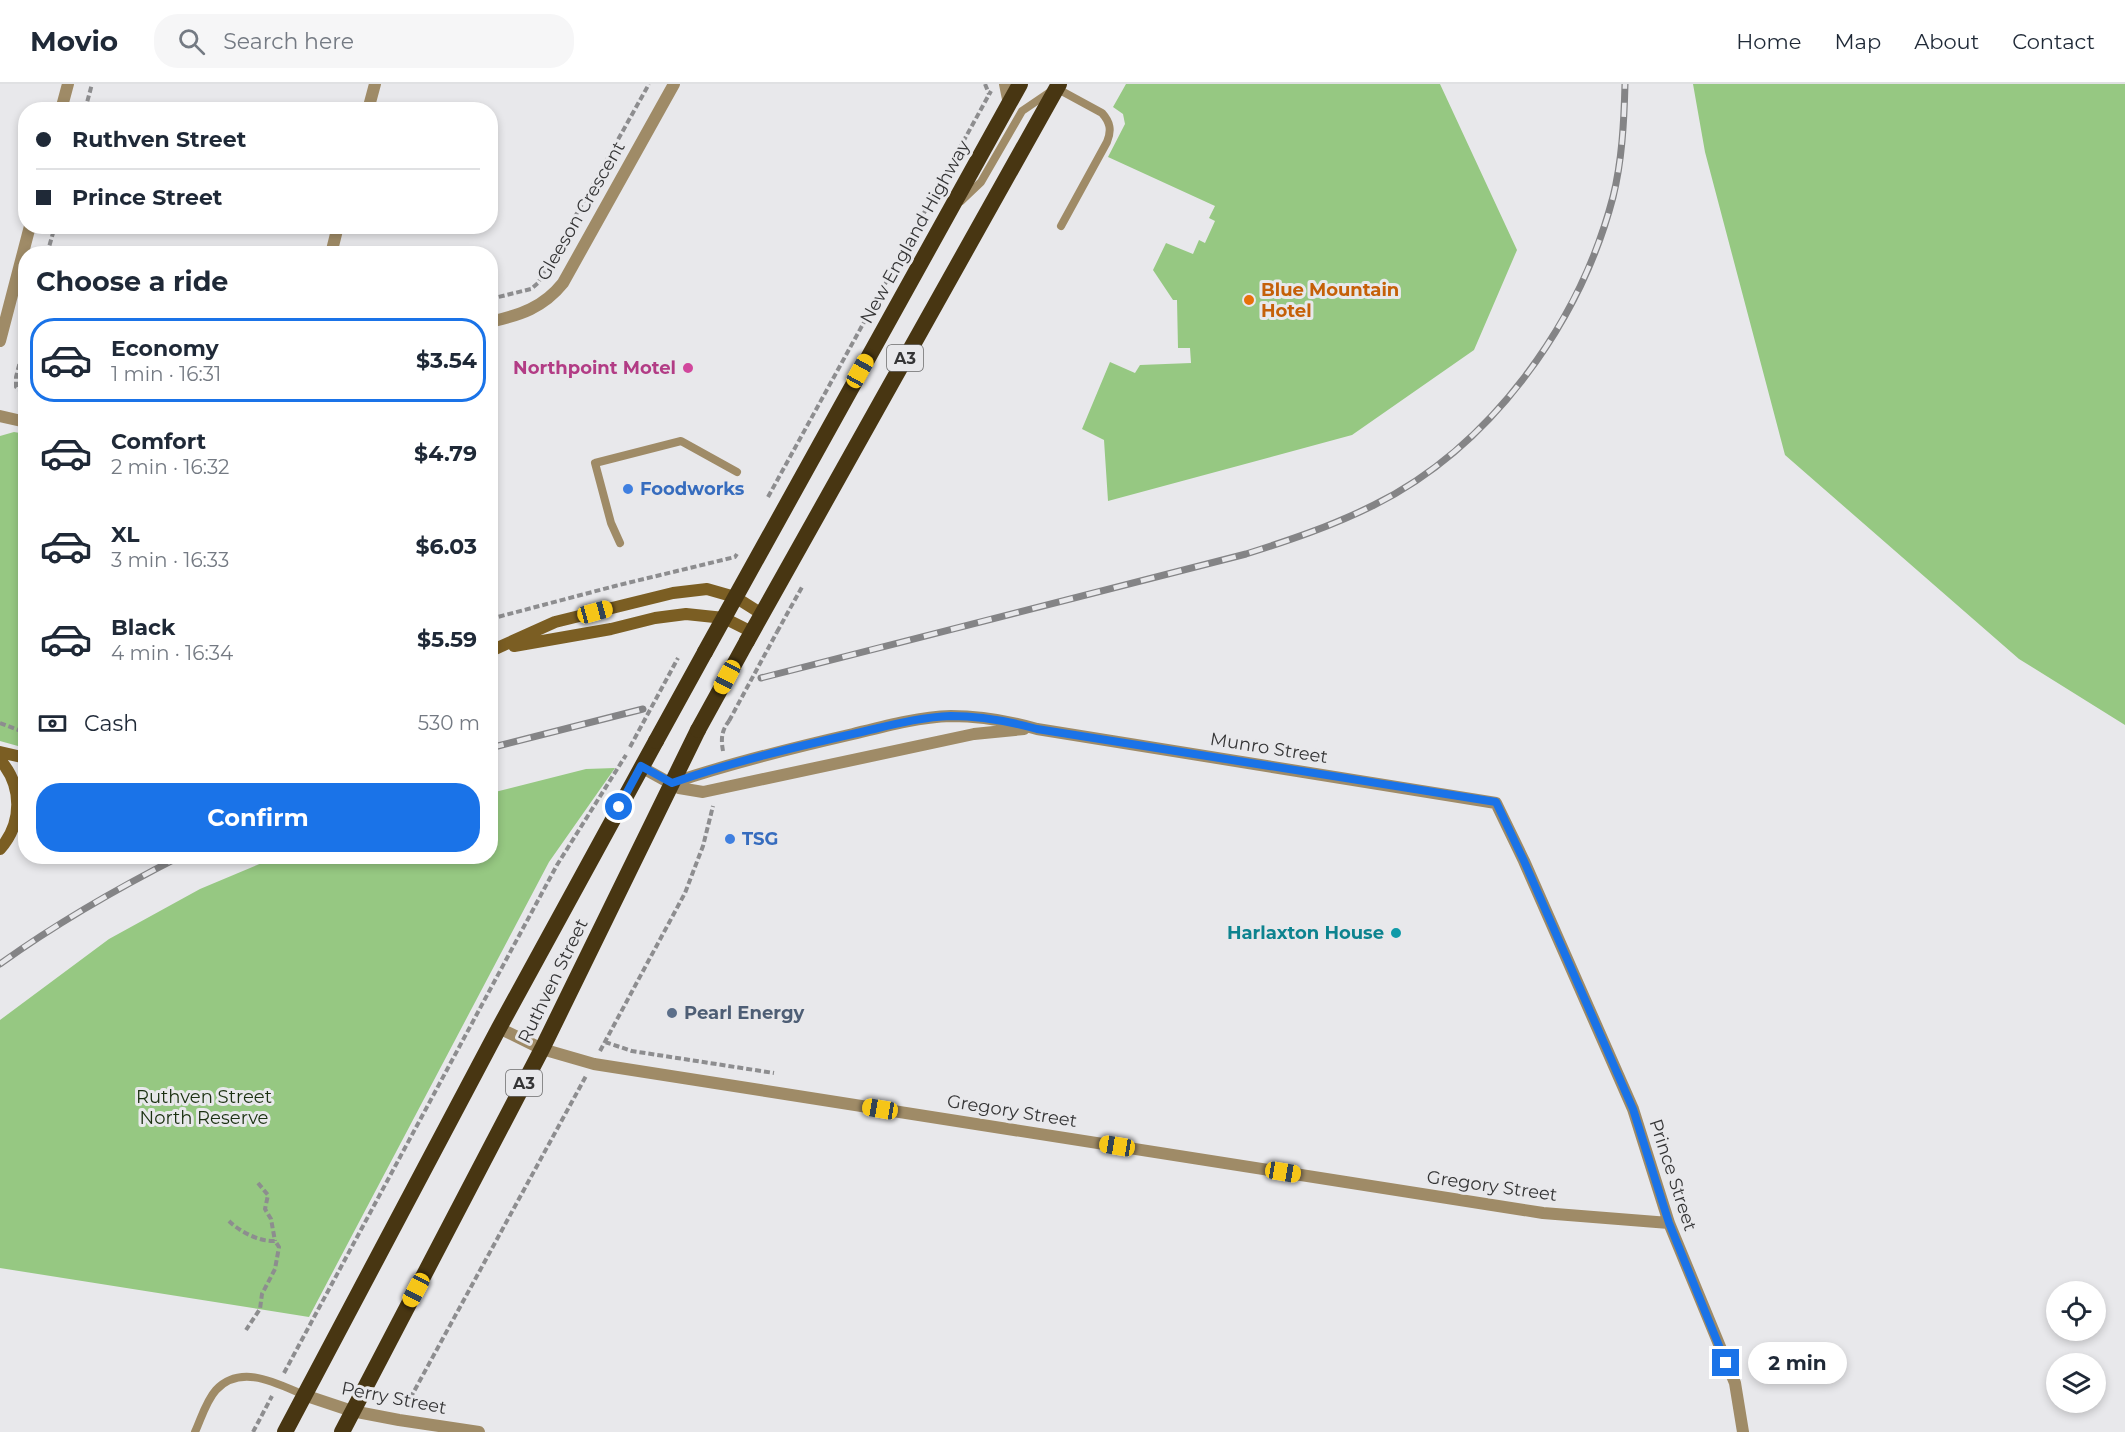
<!DOCTYPE html>
<meta charset="utf-8">
<style>
body{margin:0;font-family:Montserrat,sans-serif;background:#f6f6f7;color:#1f2937;height:100vh;display:flex;flex-direction:column;font-size:22px;white-space:nowrap}
*{box-sizing:border-box;margin:0}
p{font-size:20px;color:#747a83}
.icon{flex:none;width:33px;height:33px;fill:none;stroke:currentColor;stroke-width:2;stroke-linecap:round;stroke-linejoin:round}
.map{position:relative;flex:1;overflow:hidden}
.side{position:absolute;left:18px;top:162px;width:480px;height:618px;display:flex;flex-direction:column;background:#fff;border-radius:24px;box-shadow:0 3px 9px #0003}
.side>*{flex:none}
.banner{position:absolute;left:18px;top:18px;width:480px;height:132px;border-radius:24px;box-shadow:0 3px 9px #0003;display:grid;align-content:center;height:132px;padding:0 18px;background:#fff}
.fabs{position:absolute;left:2046px;top:1197px;display:grid;gap:12px}
.fabs a{display:grid;place-items:center;width:60px;height:60px;border-radius:50%;background:#fff;box-shadow:0 3px 9px #0003;font-size:30px}
.end{position:absolute;width:27px;height:27px;margin:-14px;border:8px solid #1a73e8;background:#fff;box-shadow:0 0 0 3px #fff}
.from{border-radius:50%}
.bubble{position:absolute;height:42px;border-radius:21px;background:#fff;box-shadow:0 3px 9px #0003;font-size:20px;font-weight:700;line-height:42px;text-align:center}
.car{position:absolute;width:18px;height:36px;margin:-18px -9px;border-radius:8px;box-shadow:0 0 4px 2px #0007;background:linear-gradient(#f5c518 24%,#345 0 40%,#f5c518 0 76%,#345 0 86%,#f5c518 0)}
.banner b{display:flex;align-items:center;gap:21px;height:57px;font-size:22px}
.banner b+b{border-top:2px solid #e0e1e3}
.banner i{width:15px;height:15px;background:#1f2937}
ul{padding:0;list-style:none}
li{display:flex;align-items:center;gap:18px;height:84px;margin:0 12px 9px;padding:0 6px;border:3px solid transparent;border-radius:24px}
li div{flex:1}
li b{display:block;font-size:22px}
li em{font-style:normal;font-weight:700}
li.current{border-color:#1a73e8}
li>.icon{width:54px;height:54px;stroke-width:1.5}
h2{padding:0 18px;font-size:27px;line-height:72px}
.pay{display:flex;align-items:center;gap:15px;height:66px;padding:0 18px;font-size:22px}
.pay p{margin-inline-start:auto}
.button{display:flex;gap:12px;margin-top:auto;padding:12px 18px}
.button a{flex:1;height:69px;border-radius:24px;background:#1a73e8;color:#fff;font-size:24px;font-weight:700;line-height:69px;text-align:center}
header{display:flex;align-items:center;gap:36px;box-sizing:border-box;height:84px;padding:0 30px;background:#fff;border-bottom:2px solid #e0e1e3}
header strong{font-size:28px}
nav{display:flex;gap:33px;margin-inline-start:auto;font-size:21px}
.search{width:420px;height:54px;background:#f6f6f7;display:flex;align-items:center;gap:15px;box-sizing:border-box;padding:0 21px;border-radius:24px;color:#747a83;font-size:22px}
.map>svg:first-child{display:block}
.green{fill:#96c882}
.lines{fill:none;stroke-linecap:round;stroke-linejoin:round}
.path{stroke:#8d8d8f;stroke-width:4;stroke-dasharray:6 3;stroke-linecap:butt}
.service{stroke:#9f8b67;stroke-width:8}
.minor{stroke:#9f8b67;stroke-width:12}
.secondary{stroke:#7b5e23;stroke-width:12}
.trunk{stroke:#483612;stroke-width:16}
.rail-casing{stroke:#848486;stroke-width:7}
.rail{stroke:#e8e8eb;stroke-width:4.5;stroke-dasharray:14;stroke-linecap:butt}
.path-bridge{stroke:#8d8d8f;stroke-width:4;stroke-dasharray:6 3;stroke-linecap:butt}
.trunk-bridge{stroke:#483612;stroke-width:16}
.route{stroke:#1a73e8;stroke-width:8}
.food-dot{fill:#e8710a;stroke:#e8e8eb;stroke-width:2}
.hotel-dot{fill:#d1479c;stroke:#e8e8eb;stroke-width:2}
.shop-dot{fill:#3f7fe0;stroke:#e8e8eb;stroke-width:2}
.culture-dot{fill:#0f9aa8;stroke:#e8e8eb;stroke-width:2}
.service-dot{fill:#5c6f8a;stroke:#e8e8eb;stroke-width:2}
.labels{text-anchor:middle;dominant-baseline:central;stroke-width:6;stroke-linejoin:round;paint-order:stroke}
.shield{fill:#e8e8eb;stroke:#6b6b6c;stroke-width:1.5}
.shield-label{font-size:16px;font-weight:bold;fill:#353536}
.street-label{font-size:18px;fill:#353536;stroke:#e8e8eb}
.food-label{font-size:18px;font-weight:bold;fill:#c56008;stroke:#e8e8eb;text-anchor:start}
.hotel-label{font-size:18px;font-weight:bold;fill:#b23c85;stroke:#e8e8eb;text-anchor:end}
.shop-label{font-size:18px;font-weight:bold;fill:#366cbe;stroke:#e8e8eb;text-anchor:start}
.culture-label{font-size:18px;font-weight:bold;fill:#0d838f;stroke:#e8e8eb;text-anchor:end}
.service-label{font-size:18px;font-weight:bold;fill:#4e5e75;stroke:#e8e8eb;text-anchor:start}
.park-label{font-size:18px;fill:#1a3010;stroke:#e8e8eb}
</style>
<header>
<strong>Movio</strong>
<div class="search"><svg class="icon" aria-label="search" viewBox="0 0 24 24"><circle cx="10" cy="10" r="6"/><path d="M15 15l6 6"/></svg>Search here</div>
<nav><a>Home</a><a>Map</a><a>About</a><a>Contact</a></nav>
</header>
<div class="map">
<svg width="2125" height="1348" viewBox="0 0 2125 1348">
<rect width="100%" height="100%" fill="#e8e8eb"/>
<path class="green" d="M1126 0H1440L1517 166 1474 266 1352 351 1108 417 1104 356 1082 345 1110 278 1135 289 1140 281 1191 279 1190 264H1178L1177 216H1173L1153 186 1166 159 1193 170 1199 156 1205 159 1215 137 1209 134 1215 122 1108 73 1125 40 1123 30 1113 23Z
M1693 0H2125V641L2019 575 1785 371 1705 68Z
M14 348 26 350 25 664 0 657V352Z
M615 684 549 778 309 1233 0 1184V936L109 855 200 805 276 773 490 772 491 709 586 685Z"/>
<g class="lines">
<path class="path" d="M985 0 989 10
M85 26 92 0
M47 170 55 142
M490 215 531 205 538 199 649 0
M26 254 16 293V303L26 311
M768 413 991 7
M490 535 615 502 735 473 737 470
M777 548 802 503
M0 639 26 649
M723 667C721 656 721 647 729 637
M605 958 632 967 774 989
M600 967 685 809 703 762 713 722
M258 1099 268 1111 265 1125 271 1135 275 1157
M229 1137C240 1148 260 1158 275 1157L279 1163 275 1185 262 1210 260 1225 246 1246
M284 1289 557 781 626 671
M406 1322 586 992
M253 1348 272 1312"/>
<path class="service" d="M1056 4 1102 29C1110 38 1112 46 1107 58L1061 142
M961 117 981 98 1022 27 1050 8
M620 459 611 439 595 379 681 357 737 388
M195 1348C201 1335 206 1317 216 1306 241 1279 278 1300 304 1311"/>
<path class="minor" d="M1005 0 1009 20
M61 26 68 0
M368 26 375 0
M331 170 338 142
M490 238C520 231 543 224 563 199L674 0
M0 257 30 142
M0 332 26 338
M641 683 679 704 703 708 974 650 1024 645
M672 699C731 679 792 664 853 650 885 642 918 633 951 632 981 632 1009 637 1037 645L1496 719 1524 777 1633 1025 1669 1139 1735 1299 1743 1348
M499 944 542 965 594 980 1543 1129 1669 1139
M304 1311 352 1327 399 1336 479 1348"/>
<path class="secondary" d="M514 562 611 545 655 534 686 530 724 534 752 548
M495 565 555 538 673 509 707 505 735 513 762 530
M0 668 26 674
M0 676C23 702 23 739 0 765"/>
<path class="trunk" d="M747 557 1059 0
M705 568 1020 0
M285 1348 499 944 656 657
M342 1348 542 965 698 646"/>
<g class="rail-casing">
<path id="rail" d="M761 594 1246 470C1290 456 1332 442 1374 421 1491 363 1580 239 1613 113 1622 77 1624 38 1625 0
M490 664 643 625
M0 880C57 839 118 804 181 772"/>
</g>
<use href="#rail" class="rail"/>
<path class="path-bridge" d="M729 637 777 548
M630 663 678 574"/>
<path class="trunk-bridge" d="M698 646 747 557
M656 657 705 568"/>
</g>
<g class="lines">
<path class="route" d="M619 723 641 682 672 699C732 678 795 663 857 649 888 642 919 633 951 632 981 632 1008 637 1037 645L1496 718 1524 777 1633 1025 1669 1139 1726 1279"/>
</g>
<circle class="food-dot" cx="1249" cy="216" r="6"/>
<circle class="hotel-dot" cx="688" cy="284" r="6"/>
<g class="shop-dot">
<circle cx="628" cy="405" r="6"/>
<circle cx="730" cy="755" r="6"/>
</g>
<circle class="culture-dot" cx="1396" cy="849" r="6"/>
<circle class="service-dot" cx="672" cy="929" r="6"/>
<g class="labels">
<g class="shield">
<rect x="887" y="261" width="36" height="26" rx="4.5"/>
<rect x="506" y="986" width="36" height="26" rx="4.5"/>
</g>
<g class="shield-label">
<text x="905" y="274">A3</text>
<text x="524" y="999">A3</text>
</g>
<g class="street-label">
<text transform="translate(581 127) rotate(-60)">Gleeson Crescent</text>
<text transform="translate(915 148) rotate(-61)">New England Highway</text>
<text transform="translate(1269 664) rotate(9)">Munro Street</text>
<text transform="translate(553 897) rotate(-64)">Ruthven Street</text>
<text transform="translate(1012 1027) rotate(9)">Gregory Street</text>
<text transform="translate(1673 1091) rotate(72)">Prince Street</text>
<text transform="translate(1492 1102) rotate(8)">Gregory Street</text>
<text transform="translate(394 1314) rotate(11)">Perry Street</text>
</g>
<g class="food-label">
<text x="1261" y="206">Blue Mountain<tspan x="1261" dy="21">Hotel</tspan></text>
</g>
<g class="hotel-label">
<text x="676" y="284">Northpoint Motel</text>
</g>
<g class="shop-label">
<text x="640" y="405">Foodworks</text>
<text x="742" y="755">TSG</text>
</g>
<g class="culture-label">
<text x="1384" y="849">Harlaxton House</text>
</g>
<g class="service-label">
<text x="684" y="929">Pearl Energy</text>
</g>
<g class="park-label">
<text x="204" y="1013">Ruthven Street<tspan x="204" dy="21">North Reserve</tspan></text>
</g>
</g>
</svg>
<div class="fabs">
<a><svg class="icon" aria-label="locate" viewBox="0 0 24 24"><circle cx="12" cy="12" r="6"/><path d="M12 2v4M12 18v4M2 12h4M18 12h4"/></svg></a>
<a><svg class="icon" aria-label="layers" viewBox="0 0 24 24"><path d="M12 4l9 5-9 5-9-5zM3 14l9 5 9-5"/></svg></a>
</div>
<i class="end from" style="left:619px;top:723px"></i>
<i class="end" style="left:1726px;top:1279px"></i>
<div class="bubble" style="left:1748px;top:1258px;width:99px">2 min</div>
<i class="car" style="left:860px;top:287px;rotate:29deg"></i>
<i class="car" style="left:595px;top:528px;rotate:75deg"></i>
<i class="car" style="left:727px;top:593px;rotate:208deg"></i>
<i class="car" style="left:880px;top:1025px;rotate:279deg"></i>
<i class="car" style="left:1117px;top:1062px;rotate:279deg"></i>
<i class="car" style="left:1283px;top:1088px;rotate:99deg"></i>
<i class="car" style="left:416px;top:1206px;rotate:208deg"></i>
<div class="banner">
<b><i class="from"></i>Ruthven Street</b>
<b><i></i>Prince Street</b>
</div>
<section class="side">
<h2>Choose a ride</h2>
<ul>
<li class="current"><svg class="icon" aria-label="car" viewBox="0 0 24 24"><path d="M5 17H2v-5l4-1 3-4h7l3 4 3 1v5h-3M9 17h6M6 11h13"/><circle cx="7" cy="17" r="2"/><circle cx="17" cy="17" r="2"/></svg><div><b>Economy</b><p>1 min · 16:31</p></div><em>$3.54</em></li>
<li><svg class="icon" aria-label="car" viewBox="0 0 24 24"><path d="M5 17H2v-5l4-1 3-4h7l3 4 3 1v5h-3M9 17h6M6 11h13"/><circle cx="7" cy="17" r="2"/><circle cx="17" cy="17" r="2"/></svg><div><b>Comfort</b><p>2 min · 16:32</p></div><em>$4.79</em></li>
<li><svg class="icon" aria-label="car" viewBox="0 0 24 24"><path d="M5 17H2v-5l4-1 3-4h7l3 4 3 1v5h-3M9 17h6M6 11h13"/><circle cx="7" cy="17" r="2"/><circle cx="17" cy="17" r="2"/></svg><div><b>XL</b><p>3 min · 16:33</p></div><em>$6.03</em></li>
<li><svg class="icon" aria-label="car" viewBox="0 0 24 24"><path d="M5 17H2v-5l4-1 3-4h7l3 4 3 1v5h-3M9 17h6M6 11h13"/><circle cx="7" cy="17" r="2"/><circle cx="17" cy="17" r="2"/></svg><div><b>Black</b><p>4 min · 16:34</p></div><em>$5.59</em></li>
</ul>
<div class="pay"><svg class="icon" aria-label="cash" viewBox="0 0 24 24"><path d="M3 7h18v10H3z"/><circle cx="12" cy="12" r="2"/></svg>Cash<p>530 m</p></div>
<div class="button"><a>Confirm</a></div>
</section>
</div>
